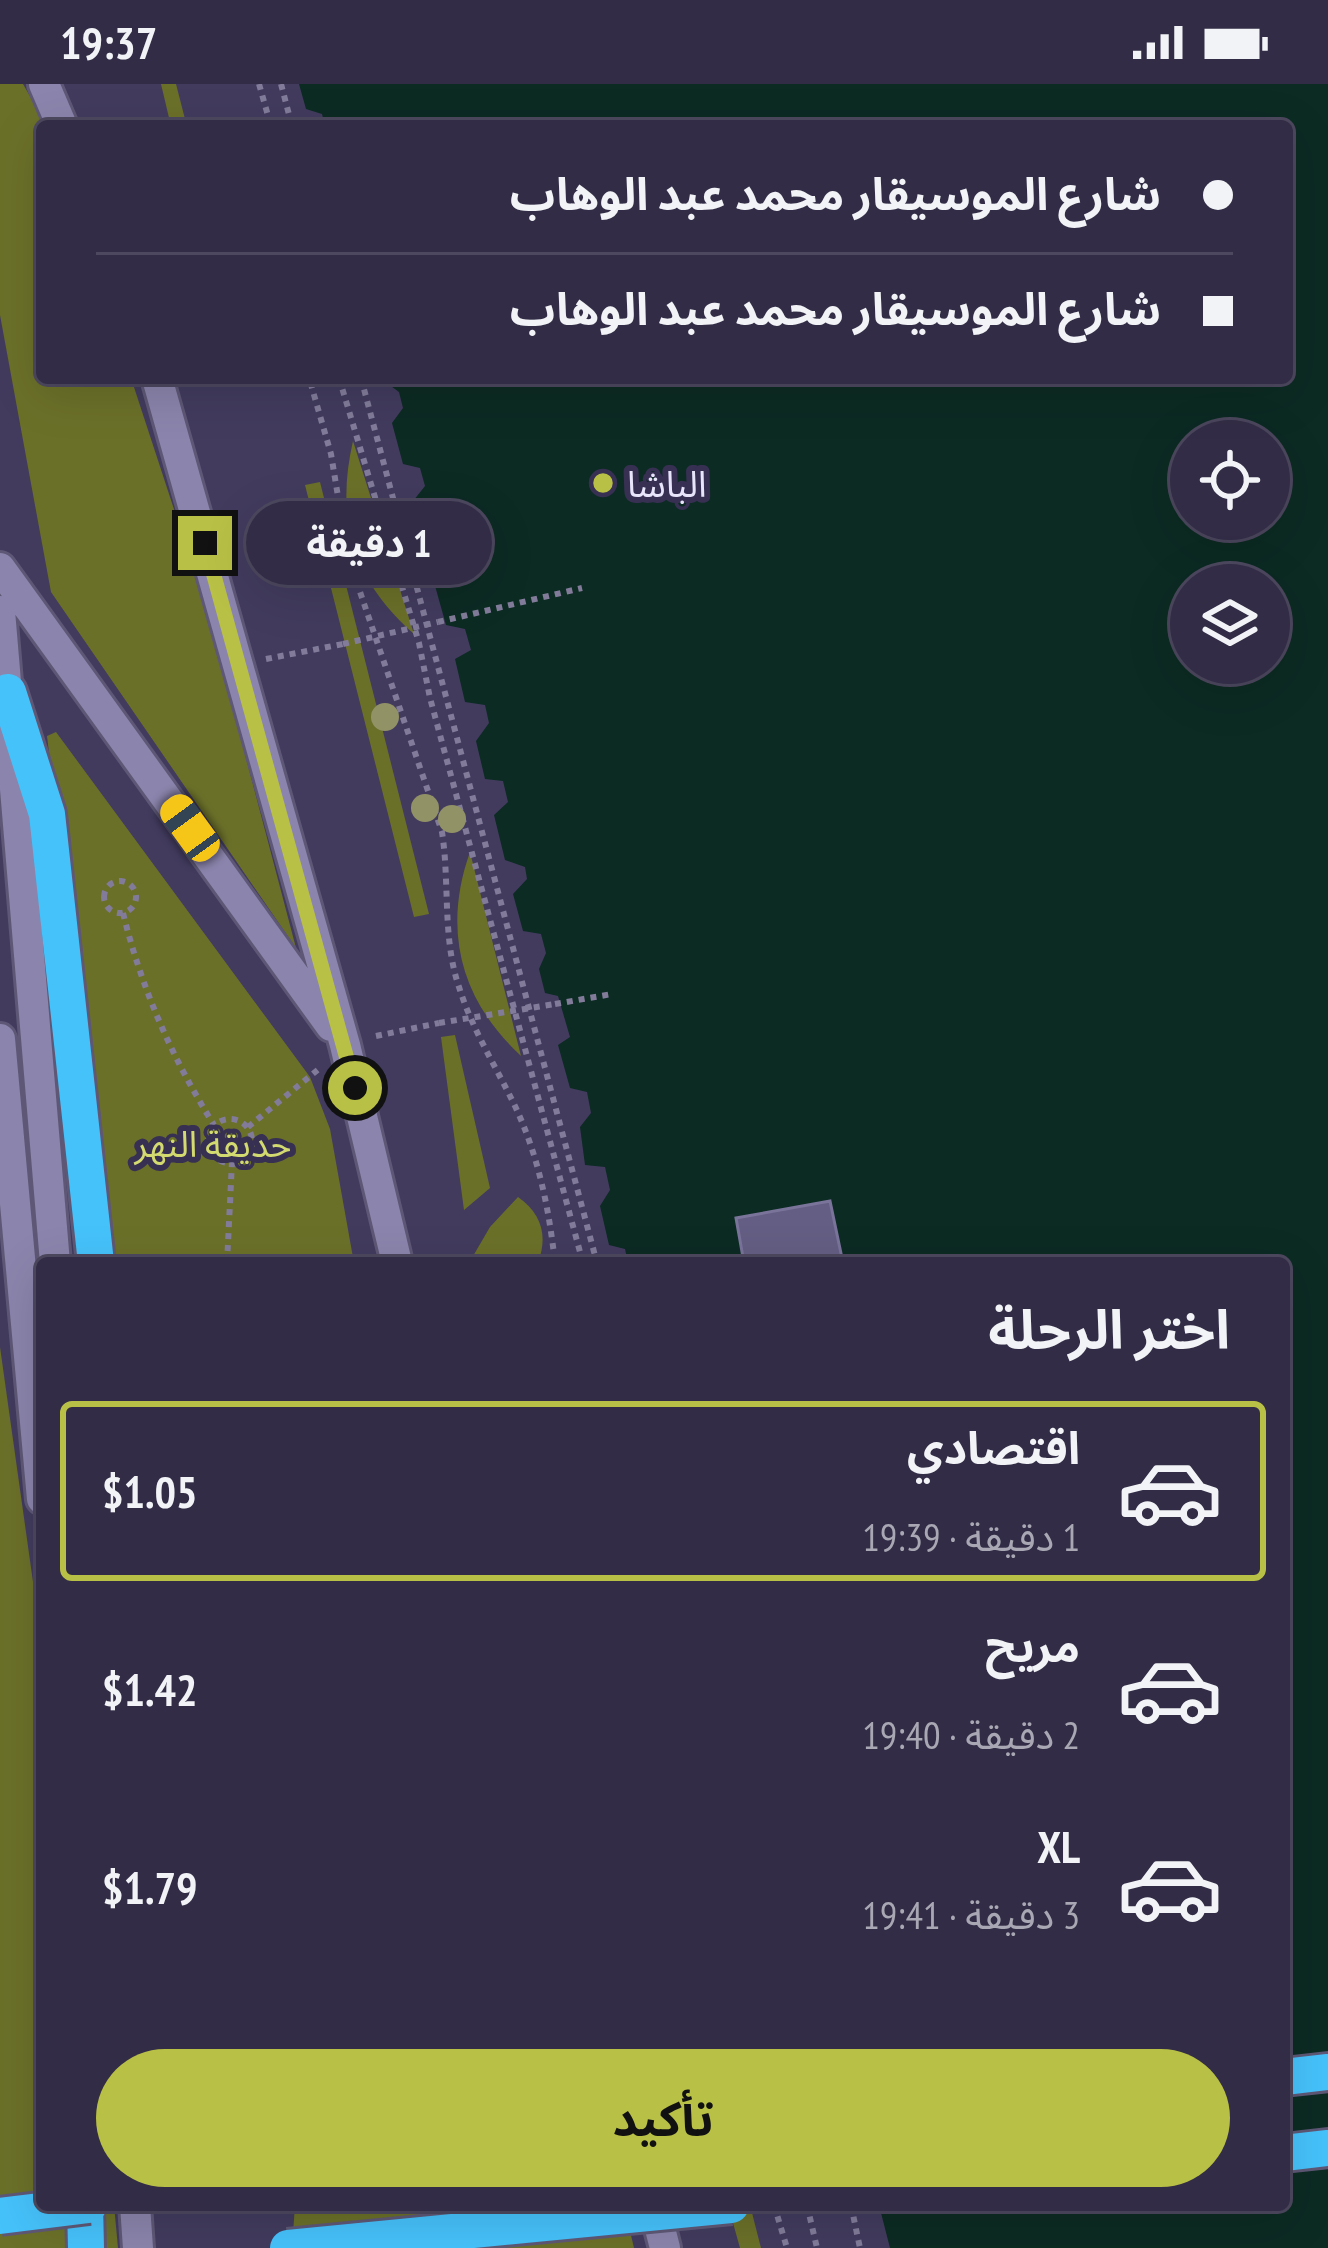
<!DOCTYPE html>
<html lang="ar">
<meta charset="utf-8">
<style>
body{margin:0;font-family:"PT Sans Narrow","Noto Sans Arabic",sans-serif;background:#3a344d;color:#f1f3f6;direction:rtl;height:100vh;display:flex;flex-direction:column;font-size:45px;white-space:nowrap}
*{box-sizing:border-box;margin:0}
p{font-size:39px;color:#a8a7b3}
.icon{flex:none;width:66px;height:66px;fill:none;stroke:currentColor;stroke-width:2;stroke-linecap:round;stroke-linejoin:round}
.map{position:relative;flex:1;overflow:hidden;direction:ltr}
.drawer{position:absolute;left:36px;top:1173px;width:1254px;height:954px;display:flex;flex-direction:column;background:#322c46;border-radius:12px;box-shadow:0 12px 48px #0002,0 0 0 3px #4d485f;direction:rtl}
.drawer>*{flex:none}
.guide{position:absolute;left:36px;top:36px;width:1257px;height:264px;border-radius:12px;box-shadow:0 12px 48px #0002,0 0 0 3px #4d485f;direction:rtl;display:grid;align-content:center;height:264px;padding:0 60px;background:#322c46}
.controls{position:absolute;left:1170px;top:336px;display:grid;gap:24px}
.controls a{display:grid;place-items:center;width:120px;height:120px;border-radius:50%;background:#322c46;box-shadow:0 12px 48px #0002,0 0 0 3px #4d485f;font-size:60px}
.end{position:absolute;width:54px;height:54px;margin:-27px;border:15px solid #b9c046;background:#111;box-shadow:0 0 0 6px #111}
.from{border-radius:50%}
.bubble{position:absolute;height:84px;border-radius:42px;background:#322c46;box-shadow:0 12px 48px #0002,0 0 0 3px #4d485f;font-size:39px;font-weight:700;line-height:84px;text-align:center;direction:rtl}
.car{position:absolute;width:36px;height:72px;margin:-36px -18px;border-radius:15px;box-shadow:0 0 9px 3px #0007;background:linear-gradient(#f5c518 24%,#345 0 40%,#f5c518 0 76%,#345 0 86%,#f5c518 0)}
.guide b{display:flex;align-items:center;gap:42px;height:114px;font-size:45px}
.guide b+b{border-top:3px solid #4d485f}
.guide i{width:30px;height:30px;background:#f1f3f6}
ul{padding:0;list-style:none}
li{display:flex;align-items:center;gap:36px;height:180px;margin:0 24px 18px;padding:0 36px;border:6px solid transparent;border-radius:12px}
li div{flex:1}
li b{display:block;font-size:45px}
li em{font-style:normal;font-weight:700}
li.current{border-color:#b9c046}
li>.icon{width:108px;height:108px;stroke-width:1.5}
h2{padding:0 60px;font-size:54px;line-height:144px}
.action{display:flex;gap:24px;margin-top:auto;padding:24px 60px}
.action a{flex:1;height:138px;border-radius:72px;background:#b9c046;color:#111;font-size:48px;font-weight:700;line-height:138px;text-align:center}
.status{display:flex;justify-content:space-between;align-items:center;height:84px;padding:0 60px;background:#322c46;direction:ltr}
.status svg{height:33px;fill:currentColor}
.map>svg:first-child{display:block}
.green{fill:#6b7029}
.water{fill:#0c2b23;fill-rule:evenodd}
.building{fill:#655e84;stroke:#7a749b;stroke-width:3}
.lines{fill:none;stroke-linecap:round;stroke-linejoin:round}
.tertiary-casing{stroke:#5e5876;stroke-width:36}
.motorway-casing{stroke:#5e5876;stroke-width:42}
.path{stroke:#827c9a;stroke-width:6;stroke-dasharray:6 6;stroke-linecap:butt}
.tertiary{stroke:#8b84ac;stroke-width:30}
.motorway{stroke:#46c2fb;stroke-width:36}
.motorway-bridge-casing{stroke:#5e5876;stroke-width:42;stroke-linecap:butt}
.path-bridge{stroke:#827c9a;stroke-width:6;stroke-dasharray:6 6;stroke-linecap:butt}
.motorway-bridge{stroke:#46c2fb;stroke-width:36}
.tree{fill:#929267}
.route{stroke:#b9c046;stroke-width:15}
.poi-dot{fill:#b9c046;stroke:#373053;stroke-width:4.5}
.labels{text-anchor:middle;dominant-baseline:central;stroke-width:12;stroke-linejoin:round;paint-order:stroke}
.poi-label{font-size:36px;fill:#e8e5fb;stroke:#373053;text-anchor:start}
.park-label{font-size:36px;fill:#d3da6f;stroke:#373053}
</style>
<div class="status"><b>19:37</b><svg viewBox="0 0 49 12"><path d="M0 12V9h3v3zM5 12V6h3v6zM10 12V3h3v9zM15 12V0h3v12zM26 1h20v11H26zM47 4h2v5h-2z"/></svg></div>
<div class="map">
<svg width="1328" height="2164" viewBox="0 0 1328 2164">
<rect width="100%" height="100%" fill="#423b5e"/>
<path class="green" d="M0 0H23L47 42H42V294H131L207 526 296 864 51 508 0 231Z
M161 0H176L185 35 170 38Z
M353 357 414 550C353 496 335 436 353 357Z
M320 398 429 830 414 833 305 401Z
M56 648 310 993 330 1045 354 1179H112L47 652Z
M470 768 521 972C461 916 442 847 470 768Z
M455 951 490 1104 464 1126 441 953Z
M518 1113C542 1130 548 1152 538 1179H469L490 1143Z
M0 1263 42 1562V2121H114L118 2164H0Z
M295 2121H624L634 2164H292Z
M728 2121H750L761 2164H740Z"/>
<path class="water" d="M299 0H1328V2164H890L879 2121H1284V1179H628L625 1165 609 1161 600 1122 610 1106 605 1083 585 1081 580 1043 591 1029 587 1008 570 1004 558 961 570 953 558 912 545 909 539 885 546 869 541 850 523 847 513 810 527 795 525 783 505 776 494 731 508 718 503 697 485 695 476 657 489 639 485 621 465 618 455 575 471 566 465 545 446 541 432 491 446 477 440 458 423 455 413 417 425 402 420 384 403 380 392 339 403 324 399 308 380 294H1287V42H325L322 30 306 25ZM1191 357H1269V435H1191ZM1191 501H1269V579H1191Z"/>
<path class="building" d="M830 1117 843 1179H744L736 1134Z"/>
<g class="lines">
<g class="tertiary-casing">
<path id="tertiary" d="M44 0 62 42
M157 294 345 961 397 1179
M0 484 331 942
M0 527 55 1179
M0 955 42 1415
M135 2121 138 2164
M654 2121 665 2164"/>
</g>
<g class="motorway-casing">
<path id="motorway" d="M8 608 47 730 96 1179
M1284 1993 1328 1988
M1284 2069 1328 2064
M85 2121 86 2164"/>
</g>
<path class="path" d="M259 0 271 42
M281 0 292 42
M320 294 310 297 331 370 345 455 358 502 442 748C450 800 442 853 459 903 472 945 495 981 514 1020 538 1070 549 1124 555 1179
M339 294 419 559 430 614 583 1179
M361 294 597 1179
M438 538 582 504
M266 575 343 560
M104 813a16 16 0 1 1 32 0a16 16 0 1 1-32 0Z
M123 829C142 906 172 974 214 1041
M555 920 612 910
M376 952 439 939
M208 1057a22 22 0 1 1 44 0a22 22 0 1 1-44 0Z
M248 1043 320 984
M227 1179 232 1078
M774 2121 787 2164
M807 2121 817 2164
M851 2121 860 2164"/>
<use href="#tertiary" class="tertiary"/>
<use href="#motorway" class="motorway"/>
<g class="motorway-bridge-casing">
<path id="motorway-bridge" d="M0 2132 89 2121
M288 2164 731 2121"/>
</g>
<path class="path-bridge" d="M343 560 438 538
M439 939 555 920"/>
<use href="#motorway-bridge" class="motorway-bridge"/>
</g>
<g class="tree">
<circle cx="385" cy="633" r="14"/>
<circle cx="425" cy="724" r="14"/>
<circle cx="452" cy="735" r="14"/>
</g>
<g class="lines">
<path class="route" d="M205 459 355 1004"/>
</g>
<circle class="poi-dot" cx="603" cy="399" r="12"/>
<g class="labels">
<g class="poi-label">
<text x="627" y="399">الباشا</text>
</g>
<g class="park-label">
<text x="213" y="1059">حديقة النهر</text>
</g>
</g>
</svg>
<div class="controls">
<a><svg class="icon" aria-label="locate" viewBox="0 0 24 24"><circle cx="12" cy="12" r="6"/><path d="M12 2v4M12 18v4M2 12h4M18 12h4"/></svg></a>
<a><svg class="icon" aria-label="layers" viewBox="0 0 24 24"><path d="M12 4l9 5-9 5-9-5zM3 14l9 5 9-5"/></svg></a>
</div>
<i class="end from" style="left:355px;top:1004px"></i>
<i class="end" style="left:205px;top:459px"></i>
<div class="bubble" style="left:246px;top:417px;width:246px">1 دقيقة</div>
<i class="car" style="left:190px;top:744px;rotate:324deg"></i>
<div class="guide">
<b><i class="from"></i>شارع الموسيقار محمد عبد الوهاب</b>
<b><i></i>شارع الموسيقار محمد عبد الوهاب</b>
</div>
<section class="drawer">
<h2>اختر الرحلة</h2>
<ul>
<li class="current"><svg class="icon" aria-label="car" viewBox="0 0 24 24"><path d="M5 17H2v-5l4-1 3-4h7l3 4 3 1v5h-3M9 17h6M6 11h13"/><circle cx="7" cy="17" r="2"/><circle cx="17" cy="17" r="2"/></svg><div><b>اقتصادي</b><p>1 دقيقة · 19:39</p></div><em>$1.05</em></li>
<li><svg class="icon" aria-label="car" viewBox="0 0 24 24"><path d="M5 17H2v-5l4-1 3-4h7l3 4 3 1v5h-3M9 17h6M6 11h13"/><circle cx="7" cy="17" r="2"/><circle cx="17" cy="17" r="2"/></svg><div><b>مريح</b><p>2 دقيقة · 19:40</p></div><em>$1.42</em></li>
<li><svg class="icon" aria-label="car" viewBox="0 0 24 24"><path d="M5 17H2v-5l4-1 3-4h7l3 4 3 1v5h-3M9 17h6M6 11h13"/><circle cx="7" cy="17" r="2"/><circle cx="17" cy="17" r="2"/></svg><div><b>XL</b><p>3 دقيقة · 19:41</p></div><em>$1.79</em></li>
</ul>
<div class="action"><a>تأكيد</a></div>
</section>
</div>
